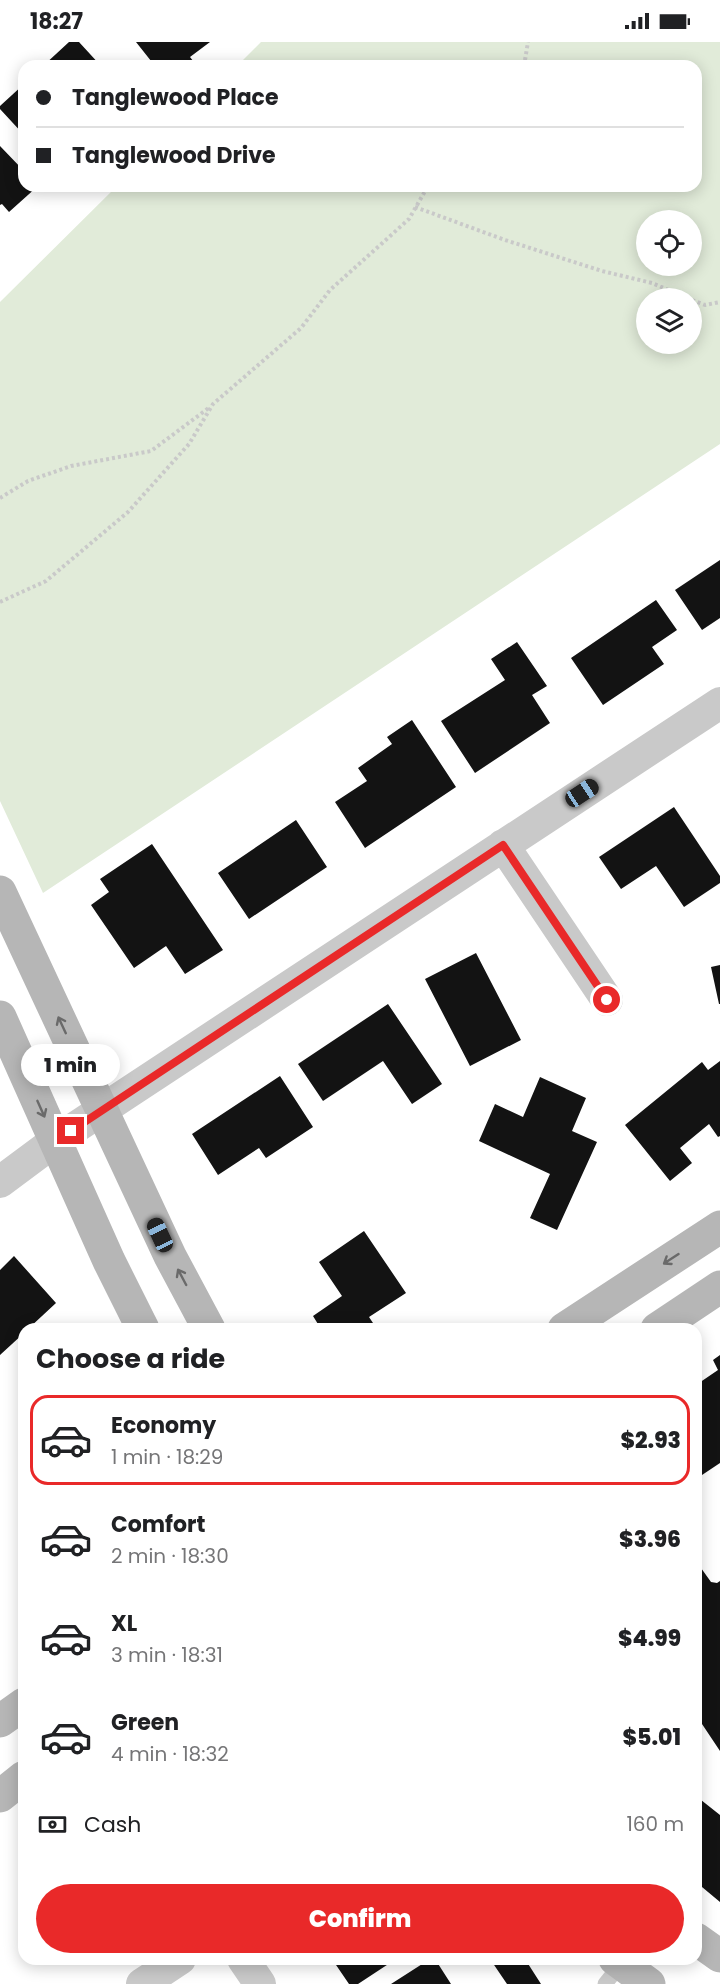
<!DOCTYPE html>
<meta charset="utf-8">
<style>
body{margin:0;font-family:Poppins,sans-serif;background:#f6f6f6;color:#202124;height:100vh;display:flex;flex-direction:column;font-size:22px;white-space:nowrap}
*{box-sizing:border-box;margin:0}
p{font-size:20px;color:#757577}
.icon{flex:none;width:33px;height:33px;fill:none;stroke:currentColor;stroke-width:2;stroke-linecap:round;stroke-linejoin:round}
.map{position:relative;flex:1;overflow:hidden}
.sheet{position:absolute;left:18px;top:1281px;width:684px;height:642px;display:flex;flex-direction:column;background:#fff;border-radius:18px;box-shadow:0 3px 15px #0003}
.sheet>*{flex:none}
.hud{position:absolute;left:18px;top:18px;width:684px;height:132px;border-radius:18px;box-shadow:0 3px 15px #0003;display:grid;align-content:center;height:132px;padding:0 18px;background:#fff}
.tools{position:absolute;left:636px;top:168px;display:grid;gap:12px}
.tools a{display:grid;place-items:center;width:66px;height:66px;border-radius:50%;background:#fff;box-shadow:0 3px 15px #0003;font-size:30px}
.end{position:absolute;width:27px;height:27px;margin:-14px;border:8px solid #e92929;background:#fff;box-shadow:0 0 0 3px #fff}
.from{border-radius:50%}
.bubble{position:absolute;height:42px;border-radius:21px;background:#fff;box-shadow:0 3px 15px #0003;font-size:20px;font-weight:800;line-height:42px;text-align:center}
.car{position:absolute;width:18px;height:36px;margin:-18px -9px;border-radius:8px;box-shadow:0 0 4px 2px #0007;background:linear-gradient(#222 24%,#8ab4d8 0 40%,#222 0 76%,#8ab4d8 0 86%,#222 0)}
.hud b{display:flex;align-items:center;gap:21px;height:57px;font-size:22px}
.hud b+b{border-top:2px solid #e0e0e0}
.hud i{width:15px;height:15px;background:#202124}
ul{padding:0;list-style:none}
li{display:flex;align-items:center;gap:18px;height:90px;margin:0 12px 9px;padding:0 6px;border:3px solid transparent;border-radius:18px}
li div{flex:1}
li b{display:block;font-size:22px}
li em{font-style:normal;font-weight:800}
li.active{border-color:#e92929}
li>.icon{width:54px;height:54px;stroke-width:1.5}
h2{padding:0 18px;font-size:27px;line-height:72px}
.pay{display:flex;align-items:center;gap:15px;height:66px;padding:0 18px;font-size:22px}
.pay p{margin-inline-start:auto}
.cta{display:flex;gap:12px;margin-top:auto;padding:12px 18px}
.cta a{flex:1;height:69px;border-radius:36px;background:#e92929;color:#fff;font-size:24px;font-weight:800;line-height:69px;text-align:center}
.status{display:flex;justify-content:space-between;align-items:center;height:42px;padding:0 30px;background:#fff;direction:ltr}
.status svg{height:16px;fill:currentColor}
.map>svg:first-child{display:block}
.green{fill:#e1ebd9;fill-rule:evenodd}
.building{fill:#131313}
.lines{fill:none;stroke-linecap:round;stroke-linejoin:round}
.path{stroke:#c9c9c9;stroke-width:4;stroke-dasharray:3 3;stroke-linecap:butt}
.lane{stroke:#c9c9c9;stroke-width:15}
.street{stroke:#c9c9c9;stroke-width:32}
.secondary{stroke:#b6b6b6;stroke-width:33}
.oneway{stroke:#6a6a6a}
.route{stroke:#e92929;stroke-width:8}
</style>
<div class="status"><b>18:27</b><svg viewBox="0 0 49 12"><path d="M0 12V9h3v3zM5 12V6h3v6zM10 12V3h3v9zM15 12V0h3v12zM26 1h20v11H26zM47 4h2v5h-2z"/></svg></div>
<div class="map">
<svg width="720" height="1942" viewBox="0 0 720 1942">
<rect width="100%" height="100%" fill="#fff"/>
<path class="green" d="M261 0H720V402L43 851 0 759V260L117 144H696V24H237ZM646 178H692V224H646ZM646 256H692V302H646Z"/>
<path class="building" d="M69 0H79L101 24H43Z
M136 0H210L190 15 197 24H155Z
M24 42V93L0 67V64Z
M0 104 24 129V144H38L9 170 2 162 0 163Z
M720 518V576L702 588 675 548Z
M656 558 677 588 652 605 664 622 603 663 571 616Z
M517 600 547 644 532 653 550 681 475 731 441 679 505 638 491 617Z
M412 678 456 745 365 806 335 760 367 739 358 726 392 702 387 695Z
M674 765 720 834V841L684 865 656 824 621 847 599 815Z
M296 778 327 825 249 877 218 831Z
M152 802 223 908 185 932 166 904 134 926 91 863 109 850 100 837Z
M476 911 521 998 470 1024 425 937Z
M720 923V962H719L711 925Z
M388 962 442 1042 412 1062 383 1019 323 1059 298 1022Z
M720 1019V1094L718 1095 709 1082 680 1106 692 1121 670 1139 625 1083 702 1020 708 1028Z
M280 1034 313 1085 266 1116 259 1106 218 1133 192 1092Z
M540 1035 586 1056 572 1089 597 1100 557 1188 530 1176 550 1132 479 1099 495 1062 523 1075Z
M364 1189 406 1251 369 1275 377 1287H321L313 1274 342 1254 319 1220Z
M14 1214 56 1261 28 1287H24V1291L0 1313V1228Z
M720 1313V1421L696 1437V1343L718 1328 713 1318Z
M696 1519 711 1540 717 1541 720 1539V1709L696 1673Z
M696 1754 720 1773V1860L696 1840Z
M339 1917H396L358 1942H349L334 1920Z
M430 1917H435L451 1942H391Z
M490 1917H525L541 1942H507Z"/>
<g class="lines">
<path class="path" d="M524 24 528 0
M415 165 505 198 602 229 652 241 687 256
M692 258 705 263 720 260
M0 456 28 439 71 424 151 409 210 365
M0 560 46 539 128 470 189 402 213 362 301 286 330 248 409 177 428 144"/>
<path class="lane" d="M605 1942 621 1922"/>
<path class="street" d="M503 803 607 958
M0 1140 55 1099 126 1052 720 661
M243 1917 260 1942
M142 1942 180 1917"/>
<path class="secondary" d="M0 850 170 1214 209 1287
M0 975 109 1219 143 1287
M564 1287 720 1185
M657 1287 720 1245
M0 1679 24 1662
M0 1754 24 1735
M696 1897 720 1914
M615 1917 649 1942"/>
</g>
<defs><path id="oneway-shaft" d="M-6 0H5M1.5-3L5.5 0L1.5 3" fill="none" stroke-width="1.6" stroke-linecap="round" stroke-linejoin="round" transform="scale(1.5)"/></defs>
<g class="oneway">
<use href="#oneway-shaft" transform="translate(62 983) rotate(-115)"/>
<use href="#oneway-shaft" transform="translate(41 1067) rotate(66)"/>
<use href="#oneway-shaft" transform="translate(671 1217) rotate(147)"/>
<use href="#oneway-shaft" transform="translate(182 1235) rotate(-118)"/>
</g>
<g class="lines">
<path class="route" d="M71 1089 503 803 607 958"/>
</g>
</svg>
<div class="tools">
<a><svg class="icon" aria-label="locate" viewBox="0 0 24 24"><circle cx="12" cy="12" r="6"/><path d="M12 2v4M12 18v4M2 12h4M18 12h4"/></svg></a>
<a><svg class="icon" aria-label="layers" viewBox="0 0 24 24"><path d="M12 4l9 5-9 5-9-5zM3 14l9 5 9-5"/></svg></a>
</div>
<i class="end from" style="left:607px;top:958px"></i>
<i class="end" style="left:71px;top:1089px"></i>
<div class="bubble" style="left:21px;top:1002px;width:99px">1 min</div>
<i class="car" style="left:582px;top:751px;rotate:57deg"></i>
<i class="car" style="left:160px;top:1193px;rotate:335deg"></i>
<div class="hud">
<b><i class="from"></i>Tanglewood Place</b>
<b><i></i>Tanglewood Drive</b>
</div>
<section class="sheet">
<h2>Choose a ride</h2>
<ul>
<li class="active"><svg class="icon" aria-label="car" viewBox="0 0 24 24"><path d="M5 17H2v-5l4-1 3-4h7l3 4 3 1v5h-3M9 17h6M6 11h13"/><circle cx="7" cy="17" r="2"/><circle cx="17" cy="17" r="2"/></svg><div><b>Economy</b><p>1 min · 18:29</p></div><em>$2.93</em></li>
<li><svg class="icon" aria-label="car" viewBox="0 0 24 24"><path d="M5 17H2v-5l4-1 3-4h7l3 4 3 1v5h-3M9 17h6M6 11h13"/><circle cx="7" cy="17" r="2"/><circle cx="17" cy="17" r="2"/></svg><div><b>Comfort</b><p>2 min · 18:30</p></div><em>$3.96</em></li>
<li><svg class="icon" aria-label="car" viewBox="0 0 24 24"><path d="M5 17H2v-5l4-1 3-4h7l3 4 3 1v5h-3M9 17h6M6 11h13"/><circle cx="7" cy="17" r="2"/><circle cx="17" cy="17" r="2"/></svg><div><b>XL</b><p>3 min · 18:31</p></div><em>$4.99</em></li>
<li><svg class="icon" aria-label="car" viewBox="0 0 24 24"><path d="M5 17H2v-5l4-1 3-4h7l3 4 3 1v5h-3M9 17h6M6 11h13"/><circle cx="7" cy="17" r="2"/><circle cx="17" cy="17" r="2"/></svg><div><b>Green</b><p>4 min · 18:32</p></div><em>$5.01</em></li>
</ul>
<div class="pay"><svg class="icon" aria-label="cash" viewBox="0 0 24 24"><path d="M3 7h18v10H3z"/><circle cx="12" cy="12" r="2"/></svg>Cash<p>160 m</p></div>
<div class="cta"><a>Confirm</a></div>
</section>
</div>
